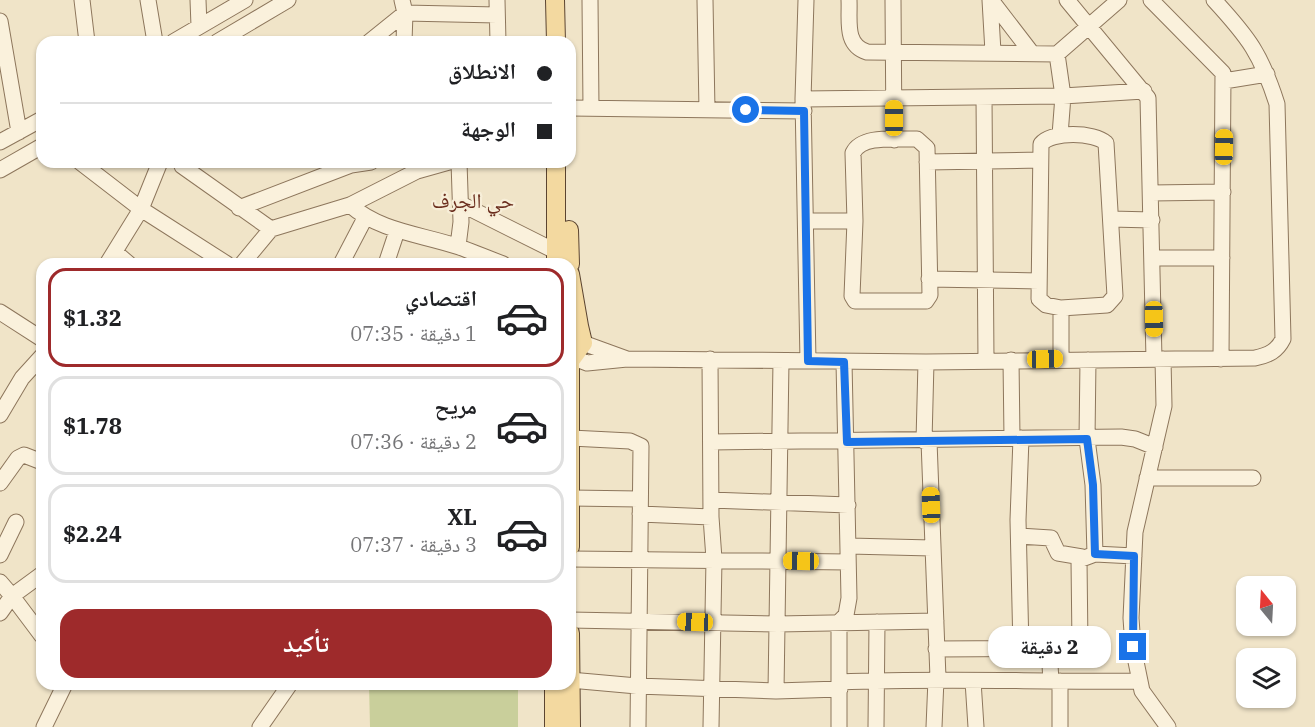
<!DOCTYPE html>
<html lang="ar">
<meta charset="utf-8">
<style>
body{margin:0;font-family:"IBM Plex Serif","Noto Naskh Arabic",serif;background:#f2f2f2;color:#202124;direction:rtl;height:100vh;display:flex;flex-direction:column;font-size:22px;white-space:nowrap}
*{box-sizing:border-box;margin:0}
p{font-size:20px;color:#757577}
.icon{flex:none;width:33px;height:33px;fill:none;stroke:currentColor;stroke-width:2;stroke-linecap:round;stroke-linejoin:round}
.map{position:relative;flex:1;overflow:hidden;direction:ltr}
.panel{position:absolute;left:36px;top:258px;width:540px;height:432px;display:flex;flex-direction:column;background:#fff;border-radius:18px;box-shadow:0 2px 4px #0004;direction:rtl}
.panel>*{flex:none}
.top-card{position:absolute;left:36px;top:36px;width:540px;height:132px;border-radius:18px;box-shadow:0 2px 4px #0004;direction:rtl;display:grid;align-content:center;height:132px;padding:0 24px;background:#fff}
.needle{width:39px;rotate:342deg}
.fabs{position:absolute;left:1236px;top:576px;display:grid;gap:12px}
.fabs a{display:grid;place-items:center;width:60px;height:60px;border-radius:12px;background:#fff;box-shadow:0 2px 4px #0004;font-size:30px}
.end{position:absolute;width:27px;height:27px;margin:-14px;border:8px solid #1a73e8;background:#fff;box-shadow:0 0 0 3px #fff}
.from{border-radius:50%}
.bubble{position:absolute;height:42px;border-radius:18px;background:#fff;box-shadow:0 2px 4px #0004;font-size:20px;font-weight:700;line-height:42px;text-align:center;direction:rtl}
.car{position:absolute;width:18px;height:36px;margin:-18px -9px;border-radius:8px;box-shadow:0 0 4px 2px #0007;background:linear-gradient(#f5c518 24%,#345 0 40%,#f5c518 0 76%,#345 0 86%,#f5c518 0)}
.top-card b{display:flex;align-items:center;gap:21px;height:57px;font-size:22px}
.top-card b+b{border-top:2px solid #e0e0e0}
.top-card i{width:15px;height:15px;background:#202124}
ul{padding:10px 0 0;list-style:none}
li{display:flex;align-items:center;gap:18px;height:99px;margin:0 12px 9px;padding:0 12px;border:3px solid #e0e0e0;border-radius:18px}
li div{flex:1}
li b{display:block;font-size:22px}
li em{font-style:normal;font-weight:700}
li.selected{border-color:#9e2a2b}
li>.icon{width:54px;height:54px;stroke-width:1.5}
.button{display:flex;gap:12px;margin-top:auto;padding:12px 24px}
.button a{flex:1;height:69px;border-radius:18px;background:#9e2a2b;color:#fff;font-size:24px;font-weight:700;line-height:69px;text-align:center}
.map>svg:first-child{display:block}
.green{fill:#c9cf9b}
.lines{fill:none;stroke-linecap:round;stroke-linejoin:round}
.minor-casing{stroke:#8d765c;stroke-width:17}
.major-casing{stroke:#5b4430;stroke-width:20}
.minor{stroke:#faf1dc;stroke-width:15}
.major{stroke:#f3d9a0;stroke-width:18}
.route{stroke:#1a73e8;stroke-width:8}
.labels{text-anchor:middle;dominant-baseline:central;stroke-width:4.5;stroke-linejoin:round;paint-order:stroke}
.neighbourhood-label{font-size:21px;fill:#6b2e1e;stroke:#f7eed8}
</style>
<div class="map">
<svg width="1315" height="727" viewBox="0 0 1315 727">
<rect width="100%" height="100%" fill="#f0e4c8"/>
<path class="green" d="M369 684H518V727H370Z"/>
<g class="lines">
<g class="minor-casing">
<path id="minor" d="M82 0 87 42
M148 0 155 42
M198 0 199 26
M402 0 405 13 404 42
M497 0 498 42
M590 0 591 108
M705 0 707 110
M806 0 803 99 808 361
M849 0C850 20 844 45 867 52L1057 54
M893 0 894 140
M990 0 993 52
M991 0 1031 52
M1067 0 1148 98 1154 359
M1151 0 1223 73 1221 359
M0 21 19 132
M173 42 245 0
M217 42 288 0
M369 42 405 13 497 15
M1224 81 1267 74
M984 97 986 360
M803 99 1063 96 1144 91
M570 108 804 111
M1060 135 1063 96 1057 54 1119 0
M917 139 927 148 930 295 926 301H855L852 296 855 221 853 153C862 134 898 140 917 139Z
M0 142 42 119
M80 162 141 209 227 264
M188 162 182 166 271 229
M927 162 1040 160
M0 170 42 146
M1151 193 1223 192
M461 204 557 252
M350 205C381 232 421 234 459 247 473 252 488 258 503 264
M239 208 351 165 371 162
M1111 219 1152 220
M806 221H855
M458 246 461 222 459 162
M115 252 129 264
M1152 258H1222
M107 264 141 209 160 162
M242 264 271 229 350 205 417 171 449 162
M341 264 365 218
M386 264 397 231
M929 279 1039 281
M0 312 42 339
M583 343 627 359
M574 358 587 363 627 359 926 362 1255 358C1269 355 1277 351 1283 339L1277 104C1261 54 1249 38 1214 0
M710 359 711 517 714 559 711 727
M1061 359V308L1046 305 1039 299 1041 144C1052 131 1094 132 1106 143L1115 296 1107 305 1061 308
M1163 359 1164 406 1135 532 1131 618 1133 647 1142 691 1168 727
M1011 360 1012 438
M1088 360 1087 439 1093 485 1095 554
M0 415 22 378 42 356
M571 438 630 441 641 446 638 727
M1021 438 1018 520 1021 649
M924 441 926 362
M929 441 938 678
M711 442 1121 437 1135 439 1155 447
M1147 478H1253
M0 483 18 458 24 455 42 462
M571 498 639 499
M711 500 848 505
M640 514 711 517
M1019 536 1051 538 1058 553 1082 557
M849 546 932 548
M0 555 16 522
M570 559 848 562
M0 582 12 596 42 574
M0 613 12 596 42 636
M570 620 778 624 936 621
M936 649 1078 648 1080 646 1079 560 1095 554 1134 556
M1049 649 1051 681
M570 680 637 686 776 691 840 689
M973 681 976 727
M1060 681V727
M840 682C940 678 1039 682 1139 681
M776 691 781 361
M44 727 65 684
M260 727 290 684
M839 727V622L846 615 849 598 844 362
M876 727 877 622
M934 727 936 679"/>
</g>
<g class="major-casing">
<path id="major" d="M555 0 556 42
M556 162V264
M569 230 570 264
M570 274 579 326
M570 318 579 326 583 343 570 361
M570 547V361
M570 633 571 727
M554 727V684"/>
</g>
<use href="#minor" class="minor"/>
<use href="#major" class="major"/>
</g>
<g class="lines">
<path class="route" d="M746 110 804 111 808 361 844 362 847 442 1087 439 1093 485 1095 554 1134 556 1133 647"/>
</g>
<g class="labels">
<g class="neighbourhood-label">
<text x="473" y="200">حي الجرف</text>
</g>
</g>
</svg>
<div class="fabs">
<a><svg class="needle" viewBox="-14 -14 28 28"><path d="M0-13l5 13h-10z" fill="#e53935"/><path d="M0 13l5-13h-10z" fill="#757577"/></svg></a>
<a><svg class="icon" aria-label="layers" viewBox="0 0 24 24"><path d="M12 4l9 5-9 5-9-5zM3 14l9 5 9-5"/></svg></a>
</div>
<i class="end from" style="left:746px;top:110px"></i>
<i class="end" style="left:1133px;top:647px"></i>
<div class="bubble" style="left:988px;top:626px;width:123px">2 دقيقة</div>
<i class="car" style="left:894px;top:118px;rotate:0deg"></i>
<i class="car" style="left:1224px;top:147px;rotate:1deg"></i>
<i class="car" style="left:1154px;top:319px;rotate:179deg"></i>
<i class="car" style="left:1045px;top:359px;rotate:89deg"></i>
<i class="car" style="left:931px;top:505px;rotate:358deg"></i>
<i class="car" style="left:801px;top:561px;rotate:271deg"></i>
<i class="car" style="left:695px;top:622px;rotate:272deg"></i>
<div class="top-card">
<b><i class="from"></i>الانطلاق</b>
<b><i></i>الوجهة</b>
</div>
<section class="panel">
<ul>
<li class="selected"><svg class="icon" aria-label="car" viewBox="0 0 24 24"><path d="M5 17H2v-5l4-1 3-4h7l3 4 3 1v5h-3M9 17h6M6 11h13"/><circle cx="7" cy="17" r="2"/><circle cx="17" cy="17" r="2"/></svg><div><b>اقتصادي</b><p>1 دقيقة · 07:35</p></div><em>$1.32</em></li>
<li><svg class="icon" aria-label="car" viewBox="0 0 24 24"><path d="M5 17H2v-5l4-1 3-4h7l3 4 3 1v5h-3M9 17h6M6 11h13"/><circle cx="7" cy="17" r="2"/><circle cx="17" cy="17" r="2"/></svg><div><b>مريح</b><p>2 دقيقة · 07:36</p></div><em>$1.78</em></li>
<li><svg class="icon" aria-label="car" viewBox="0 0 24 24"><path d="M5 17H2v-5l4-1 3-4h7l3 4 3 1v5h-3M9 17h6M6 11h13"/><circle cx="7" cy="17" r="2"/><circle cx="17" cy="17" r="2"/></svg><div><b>XL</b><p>3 دقيقة · 07:37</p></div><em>$2.24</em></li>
</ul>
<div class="button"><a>تأكيد</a></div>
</section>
</div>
